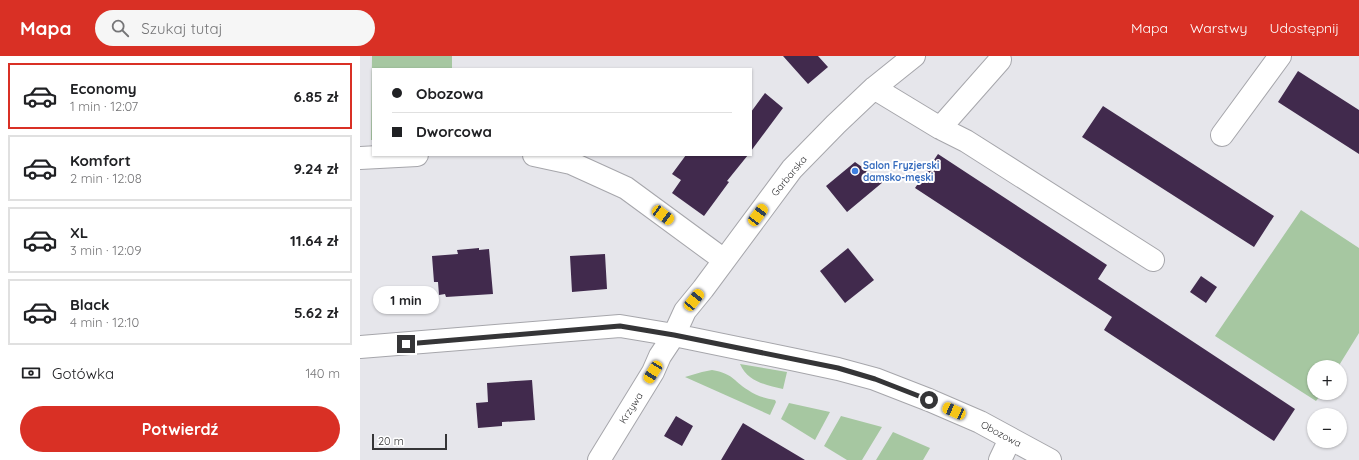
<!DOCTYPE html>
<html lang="pl">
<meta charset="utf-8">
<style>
body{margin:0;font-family:Quicksand,sans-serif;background:#f6f6f6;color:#202124;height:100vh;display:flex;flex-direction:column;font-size:15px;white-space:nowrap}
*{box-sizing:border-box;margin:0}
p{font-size:13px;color:#757577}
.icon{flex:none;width:22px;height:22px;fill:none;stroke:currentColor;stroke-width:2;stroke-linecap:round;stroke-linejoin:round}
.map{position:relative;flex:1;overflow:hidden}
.panel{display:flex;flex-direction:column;background:#fff;width:360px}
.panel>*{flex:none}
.hud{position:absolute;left:12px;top:12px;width:380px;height:88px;border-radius:0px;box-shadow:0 1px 3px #0004;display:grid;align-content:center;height:88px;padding:0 20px;background:#fff}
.fabs{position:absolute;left:947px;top:304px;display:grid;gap:8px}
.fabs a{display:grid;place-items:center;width:40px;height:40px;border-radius:50%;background:#fff;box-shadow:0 1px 3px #0004;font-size:20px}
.scale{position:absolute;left:12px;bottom:10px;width:75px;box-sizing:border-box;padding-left:4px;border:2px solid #353537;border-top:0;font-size:11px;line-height:14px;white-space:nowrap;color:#353537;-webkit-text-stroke:3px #fff;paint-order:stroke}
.end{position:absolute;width:18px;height:18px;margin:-9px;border:5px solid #353537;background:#fff;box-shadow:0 0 0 2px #fff}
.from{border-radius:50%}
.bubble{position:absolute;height:28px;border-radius:14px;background:#fff;box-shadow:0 1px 3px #0004;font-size:13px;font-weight:700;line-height:28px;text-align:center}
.car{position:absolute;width:12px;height:24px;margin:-12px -6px;border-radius:5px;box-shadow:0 0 3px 1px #0007;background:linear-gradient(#f5c518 24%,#345 0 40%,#f5c518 0 76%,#345 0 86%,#f5c518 0)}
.hud b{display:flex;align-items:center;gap:14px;height:38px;font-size:15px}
.hud b+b{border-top:1px solid #e0e0e0}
.hud i{width:10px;height:10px;background:#202124}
ul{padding:7px 0 0;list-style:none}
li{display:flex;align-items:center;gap:12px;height:66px;margin:0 8px 6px;padding:0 12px;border:2px solid #e0e0e0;border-radius:0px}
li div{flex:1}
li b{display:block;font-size:15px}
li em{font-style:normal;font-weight:700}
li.current{border-color:#d93025}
li>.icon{width:36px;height:36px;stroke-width:1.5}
.pay{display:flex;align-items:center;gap:10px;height:44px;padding:0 20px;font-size:15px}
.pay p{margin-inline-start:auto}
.button{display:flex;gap:8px;margin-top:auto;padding:8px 20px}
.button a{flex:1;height:46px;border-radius:24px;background:#d93025;color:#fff;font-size:16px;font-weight:700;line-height:46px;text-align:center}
header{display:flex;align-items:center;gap:24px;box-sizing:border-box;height:56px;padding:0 20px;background:#d93025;color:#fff}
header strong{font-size:19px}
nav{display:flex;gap:22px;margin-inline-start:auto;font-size:14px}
.search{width:280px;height:36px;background:#f6f6f6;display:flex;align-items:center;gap:10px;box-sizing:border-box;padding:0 14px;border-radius:22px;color:#757577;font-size:15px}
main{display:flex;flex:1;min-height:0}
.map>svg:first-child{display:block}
.green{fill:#a6c7a1}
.building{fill:#412a4d}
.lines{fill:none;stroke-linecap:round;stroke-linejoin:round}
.minor-casing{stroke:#a6a6ab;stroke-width:24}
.minor{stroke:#fff;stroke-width:22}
.route{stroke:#353537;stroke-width:5}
.shop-dot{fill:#3f7fe0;stroke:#fff;stroke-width:1.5}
.labels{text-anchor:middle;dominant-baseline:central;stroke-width:4;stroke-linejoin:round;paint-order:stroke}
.shop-label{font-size:10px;font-weight:bold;fill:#366cbe;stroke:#fff;text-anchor:start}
.street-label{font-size:10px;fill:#353537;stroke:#fff}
</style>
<header>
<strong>Mapa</strong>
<div class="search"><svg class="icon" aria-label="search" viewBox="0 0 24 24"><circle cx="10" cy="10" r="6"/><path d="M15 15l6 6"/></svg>Szukaj tutaj</div>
<nav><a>Mapa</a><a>Warstwy</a><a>Udostępnij</a></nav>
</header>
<main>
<section class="panel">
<ul>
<li class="current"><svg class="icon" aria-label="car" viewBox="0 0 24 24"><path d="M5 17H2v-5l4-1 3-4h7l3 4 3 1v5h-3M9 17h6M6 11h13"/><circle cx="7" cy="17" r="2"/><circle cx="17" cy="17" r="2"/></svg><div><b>Economy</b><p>1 min · 12:07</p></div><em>6.85 zł</em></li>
<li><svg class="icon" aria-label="car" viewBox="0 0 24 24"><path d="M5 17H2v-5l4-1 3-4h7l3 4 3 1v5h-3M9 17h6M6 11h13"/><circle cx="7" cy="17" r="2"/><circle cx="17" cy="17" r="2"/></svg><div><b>Komfort</b><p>2 min · 12:08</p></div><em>9.24 zł</em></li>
<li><svg class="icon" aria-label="car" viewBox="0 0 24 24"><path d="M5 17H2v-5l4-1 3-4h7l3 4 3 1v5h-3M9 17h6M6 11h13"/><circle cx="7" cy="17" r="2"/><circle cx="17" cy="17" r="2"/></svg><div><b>XL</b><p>3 min · 12:09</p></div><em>11.64 zł</em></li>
<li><svg class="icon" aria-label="car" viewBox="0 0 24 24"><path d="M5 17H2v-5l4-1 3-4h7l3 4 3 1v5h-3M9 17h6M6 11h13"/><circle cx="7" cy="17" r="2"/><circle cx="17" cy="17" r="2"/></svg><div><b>Black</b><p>4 min · 12:10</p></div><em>5.62 zł</em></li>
</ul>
<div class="pay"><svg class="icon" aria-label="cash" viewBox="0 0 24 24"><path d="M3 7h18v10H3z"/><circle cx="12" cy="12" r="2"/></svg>Gotówka<p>140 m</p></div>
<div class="button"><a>Potwierdź</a></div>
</section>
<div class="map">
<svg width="999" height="404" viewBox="0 0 999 404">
<rect width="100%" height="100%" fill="#e6e6eb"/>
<path class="green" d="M12 0H92V13H13V84H11Z
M941 154 999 192V277L978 311H954V337H962L956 345 855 280Z
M380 308 427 316 423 333C406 329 388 326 380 308Z
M352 314C374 318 372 324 388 334 396 340 405 342 415 344L416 346 410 359 325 321 342 316Z
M429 347 470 356 455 384 421 363Z
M481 360 522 371 502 404H487L464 390Z
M533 376 570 392 563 404H516Z"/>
<path class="building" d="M423 0H458L468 11 448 28Z
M938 15 999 54V98L918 46Z
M405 37 423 52 391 95V56Z
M743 50 914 160 894 191 722 81Z
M578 98 747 209 738 223 935 353 914 385 744 274 752 261 555 132Z
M326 99H388L367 125 369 126 344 160 312 137 321 124 312 118Z
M495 106 523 126 487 156 466 130Z
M119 192V194L129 193 133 238 86 241 85 238 79 239 78 226H74L72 200 98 198 97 194Z
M488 192 514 224 485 247 460 215Z
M245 198 247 233 212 236 210 200Z
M841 220 857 231 846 247 830 236Z
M172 324 175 364 142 366V370L118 372 116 347 128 346 127 327Z
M316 360 333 370 322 390 304 380Z
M383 367 403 379 445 404H361Z"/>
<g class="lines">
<g class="minor-casing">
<path id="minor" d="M514 32 580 72 606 85 793 204
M580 72 640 4
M862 79 920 0
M174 99 211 107 266 132 364 204
M0 102 57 99
M0 291 260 270 314 279 436 304 478 313 515 323 569 344 620 366 690 404
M239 404 293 316 300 300 314 279 325 255 343 233 432 113 476 68 514 32 554 0
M640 404 650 383"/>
</g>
<use href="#minor" class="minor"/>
</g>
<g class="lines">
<path class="route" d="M46 288 260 270 314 279 478 312 515 323 569 344"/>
</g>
<circle class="shop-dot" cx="495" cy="115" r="4"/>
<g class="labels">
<g class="shop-label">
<text x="503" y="109">Salon Fryzjerski<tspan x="503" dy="12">damsko-męski</tspan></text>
</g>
<g class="street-label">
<text transform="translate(429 120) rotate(-50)">Garbarska</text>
<text transform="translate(271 352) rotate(-58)">Krzywa</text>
<text transform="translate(641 378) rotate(28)">Obozowa</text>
</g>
</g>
</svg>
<div class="fabs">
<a>+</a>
<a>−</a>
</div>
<div class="scale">20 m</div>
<i class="end from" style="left:569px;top:344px"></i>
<i class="end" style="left:46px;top:288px"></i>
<div class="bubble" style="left:13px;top:230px;width:66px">1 min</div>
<i class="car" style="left:303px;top:159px;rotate:126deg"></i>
<i class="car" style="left:398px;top:159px;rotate:37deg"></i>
<i class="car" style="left:334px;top:244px;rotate:39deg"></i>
<i class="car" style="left:293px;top:316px;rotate:212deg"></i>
<i class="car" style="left:594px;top:355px;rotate:294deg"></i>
<div class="hud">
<b><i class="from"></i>Obozowa</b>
<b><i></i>Dworcowa</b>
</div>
</div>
</main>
